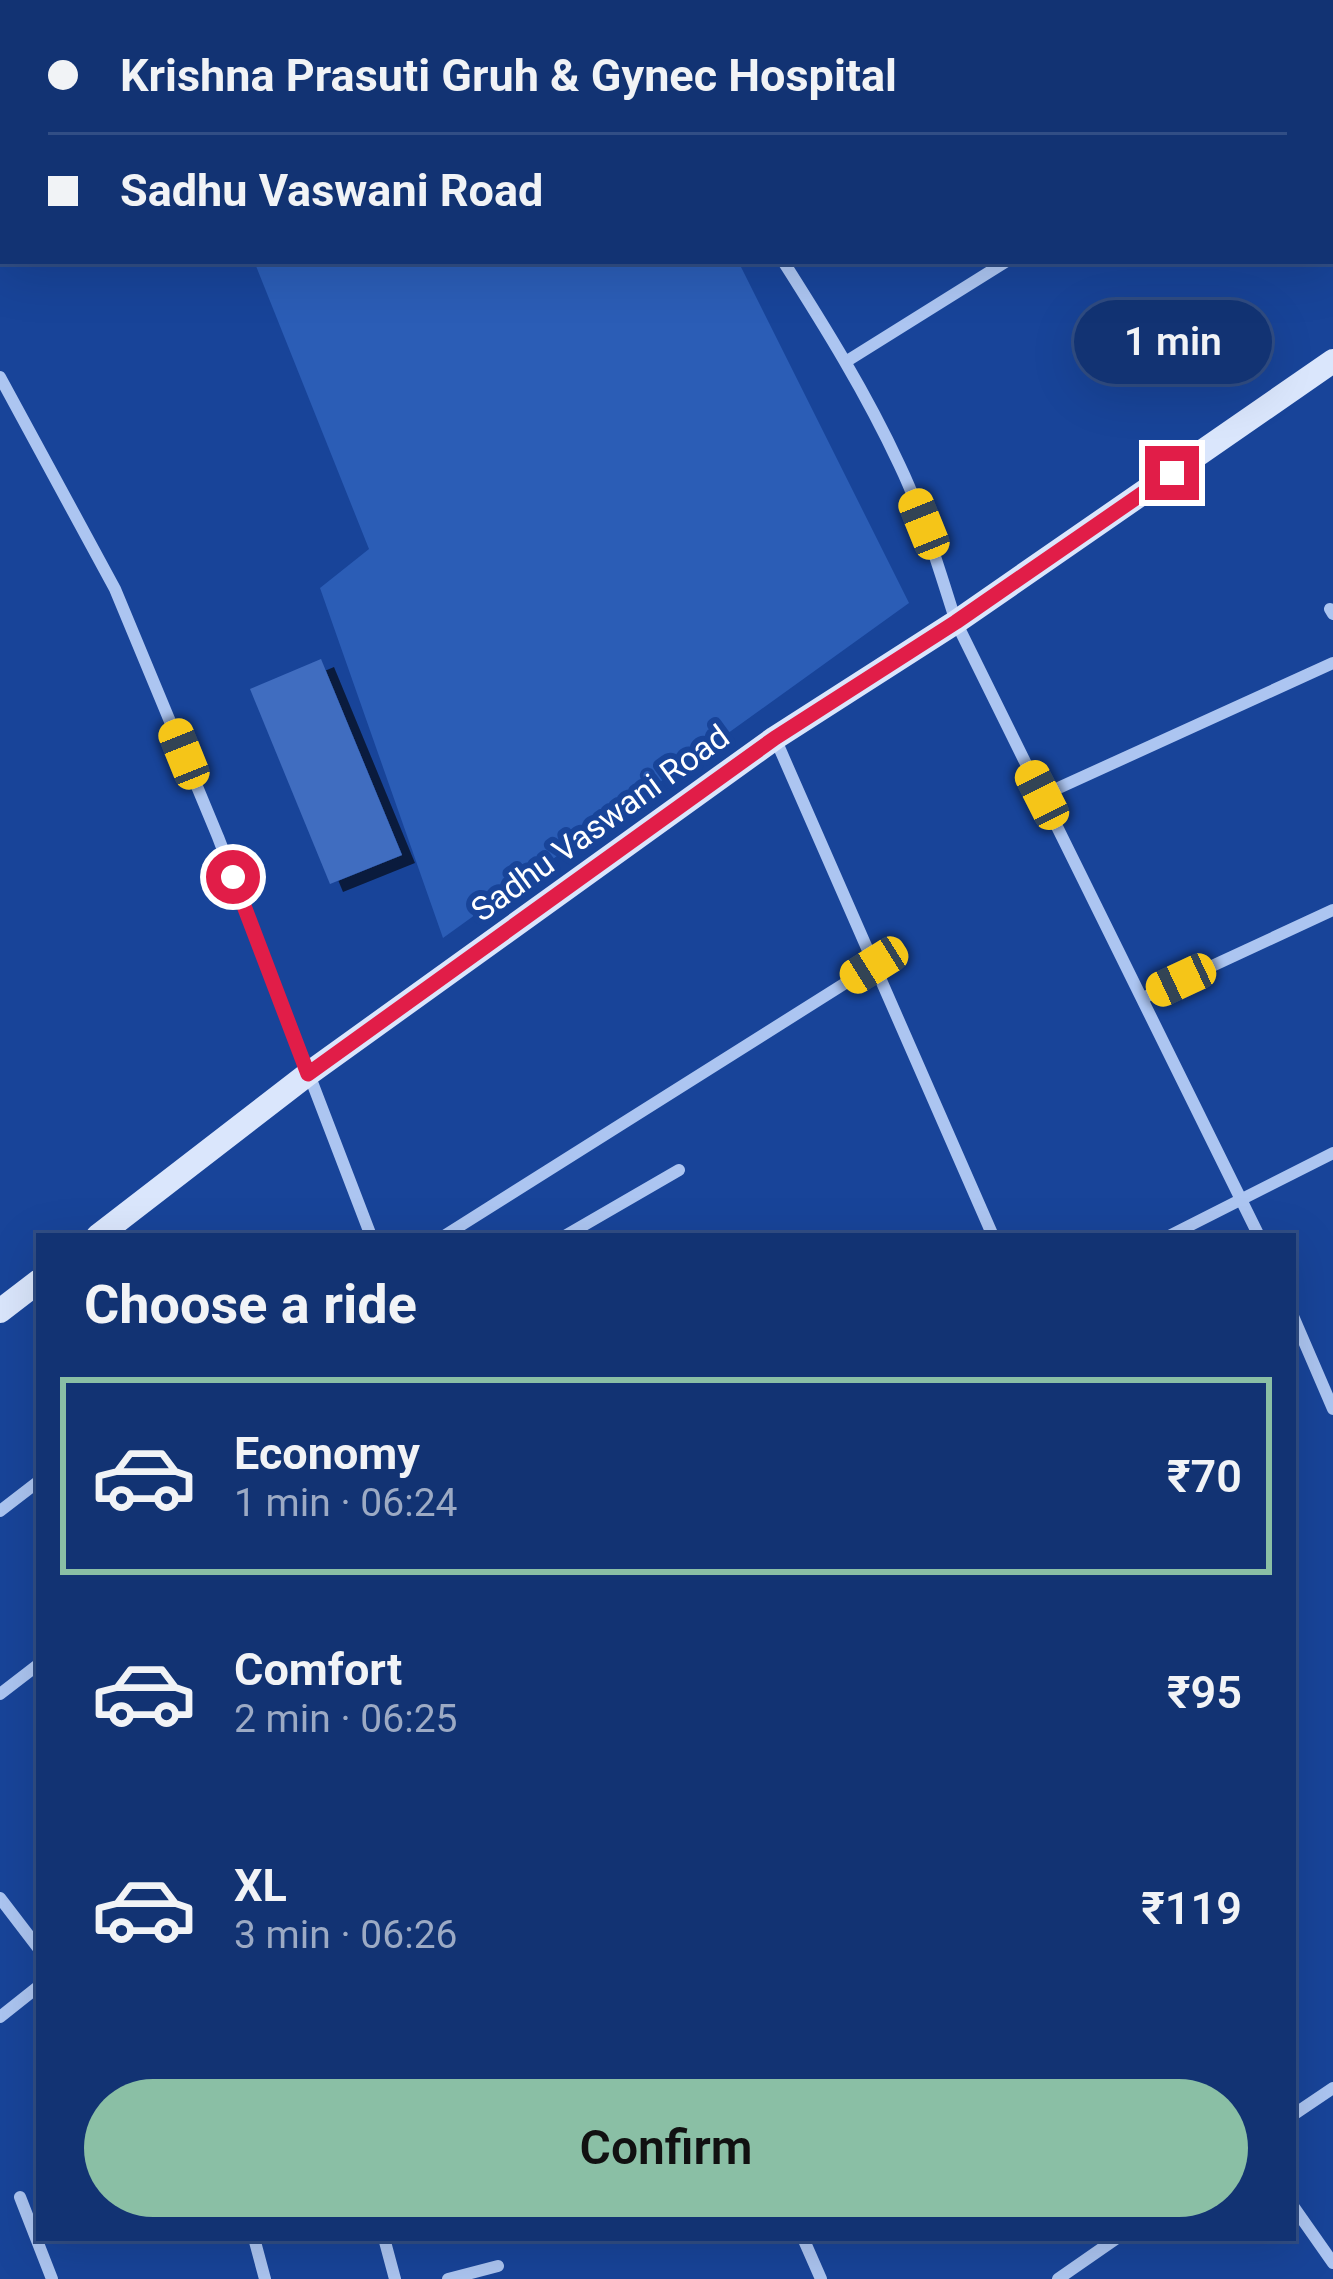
<!DOCTYPE html>
<meta charset="utf-8">
<style>
body{margin:0;font-family:Roboto,sans-serif;background:#1b3b78;color:#f1f3f6;height:100vh;display:flex;flex-direction:column;font-size:45px;white-space:nowrap}
*{box-sizing:border-box;margin:0}
p{font-size:39px;color:#9caac4}
.icon{flex:none;width:66px;height:66px;fill:none;stroke:currentColor;stroke-width:2;stroke-linecap:round;stroke-linejoin:round}
.map{position:relative;flex:1;overflow:hidden}
.details{position:absolute;left:36px;top:1233px;width:1260px;height:1008px;display:flex;flex-direction:column;background:#123373;border-radius:0px;box-shadow:0 12px 48px #0002,0 0 0 3px #314e85}
.details>*{flex:none}
.guide{position:absolute;left:0px;top:0px;width:1335px;height:264px;box-shadow:0 12px 48px #0002,0 0 0 3px #314e85;display:grid;align-content:center;height:264px;padding:0 48px;background:#123373}
.end{position:absolute;width:54px;height:54px;margin:-27px;border:15px solid #e11d48;background:#fff;box-shadow:0 0 0 6px #fff}
.from{border-radius:50%}
.bubble{position:absolute;height:84px;border-radius:42px;background:#123373;box-shadow:0 12px 48px #0002,0 0 0 3px #314e85;font-size:39px;font-weight:600;line-height:84px;text-align:center}
.car{position:absolute;width:36px;height:72px;margin:-36px -18px;border-radius:15px;box-shadow:0 0 9px 3px #0007;background:linear-gradient(#f5c518 24%,#345 0 40%,#f5c518 0 76%,#345 0 86%,#f5c518 0)}
.guide b{display:flex;align-items:center;gap:42px;height:114px;font-size:45px}
.guide b+b{border-top:3px solid #314e85}
.guide i{width:30px;height:30px;background:#f1f3f6}
ul{padding:0;list-style:none}
li{display:flex;align-items:center;gap:36px;height:198px;margin:0 24px 18px;padding:0 24px;border:6px solid transparent;border-radius:0px}
li div{flex:1}
li b{display:block;font-size:45px}
li em{font-style:normal;font-weight:600}
li.selected{border-color:#8abfa5}
li>.icon{width:108px;height:108px;stroke-width:1.5}
h2{padding:0 48px;font-size:54px;line-height:144px}
.button{display:flex;gap:24px;margin-top:auto;padding:24px 48px}
.button a{flex:1;height:138px;border-radius:72px;background:#8abfa5;color:#111;font-size:48px;font-weight:600;line-height:138px;text-align:center}
.map>svg:first-child{display:block}
.green{fill:#2b5db6}
.building{fill:#406dc0;filter:url(#shadow)}
.lines{fill:none;stroke-linecap:round;stroke-linejoin:round}
.street{stroke:#acc5f1;stroke-width:12}
.secondary{stroke:#dae6fc;stroke-width:24}
.route{stroke:#e11d48;stroke-width:15}
.labels{text-anchor:middle;dominant-baseline:central;stroke-width:12;stroke-linejoin:round;paint-order:stroke}
.street-label{font-size:33px;fill:#fff;stroke:#184499}
</style>
<div class="map">
<svg width="1333" height="2279" viewBox="0 0 1333 2279">
<defs>
<filter id="shadow"><feDropShadow dx="13" dy="8" stdDeviation="0" flood-color="#0009"/></filter>
</defs>
<rect width="100%" height="100%" fill="#184499"/>
<path class="green" d="M254 261H738L909 603 443 938 320 588 369 549Z"/>
<path class="building" d="M321 659 402 855 330 884 250 689Z"/>
<g class="lines">
<path class="street" d="M629 0 630 3
M1161 0 1163 3
M939 3 944 0
M1332 56 1333 55
M1332 253 1333 255
M783 261C825 327 866 393 899 464 923 514 939 569 956 622L1259 1236
M847 361 1007 261
M0 377 115 589 218 837 371 1236
M1330 609 1333 614
M775 738 993 1236
M1043 795 1333 663
M1143 998 1333 910
M444 1236 874 965
M565 1236 679 1170
M1169 1236 1333 1153
M1293 1316 1333 1409
M0 1511 39 1481
M0 1694 39 1664
M0 1898 39 1949
M0 2017 39 1986
M1293 2115 1333 2088
M20 2197 52 2279
M1293 2206 1333 2263
M254 2238 265 2279
M384 2238 395 2279
M803 2238 821 2279
M448 2279 498 2266
M1058 2279 1117 2238"/>
<path class="secondary" d="M98 1236 308 1074 775 738 956 622 1333 361
M0 1311 39 1281"/>
</g>
<g class="lines">
<path class="route" d="M233 877 308 1074 775 738 956 622 1172 473"/>
</g>
<g class="labels">
<g class="street-label">
<text transform="translate(600 823) rotate(-36)">Sadhu Vaswani Road</text>
</g>
</g>
</svg>
<i class="end from" style="left:233px;top:877px"></i>
<i class="end" style="left:1172px;top:473px"></i>
<div class="bubble" style="left:1074px;top:300px;width:198px">1 min</div>
<i class="car" style="left:924px;top:524px;rotate:338deg"></i>
<i class="car" style="left:184px;top:754px;rotate:338deg"></i>
<i class="car" style="left:1042px;top:795px;rotate:333deg"></i>
<i class="car" style="left:874px;top:965px;rotate:238deg"></i>
<i class="car" style="left:1181px;top:980px;rotate:245deg"></i>
<div class="guide">
<b><i class="from"></i>Krishna Prasuti Gruh &amp; Gynec Hospital</b>
<b><i></i>Sadhu Vaswani Road</b>
</div>
<section class="details">
<h2>Choose a ride</h2>
<ul>
<li class="selected"><svg class="icon" aria-label="car" viewBox="0 0 24 24"><path d="M5 17H2v-5l4-1 3-4h7l3 4 3 1v5h-3M9 17h6M6 11h13"/><circle cx="7" cy="17" r="2"/><circle cx="17" cy="17" r="2"/></svg><div><b>Economy</b><p>1 min · 06:24</p></div><em>₹70</em></li>
<li><svg class="icon" aria-label="car" viewBox="0 0 24 24"><path d="M5 17H2v-5l4-1 3-4h7l3 4 3 1v5h-3M9 17h6M6 11h13"/><circle cx="7" cy="17" r="2"/><circle cx="17" cy="17" r="2"/></svg><div><b>Comfort</b><p>2 min · 06:25</p></div><em>₹95</em></li>
<li><svg class="icon" aria-label="car" viewBox="0 0 24 24"><path d="M5 17H2v-5l4-1 3-4h7l3 4 3 1v5h-3M9 17h6M6 11h13"/><circle cx="7" cy="17" r="2"/><circle cx="17" cy="17" r="2"/></svg><div><b>XL</b><p>3 min · 06:26</p></div><em>₹119</em></li>
</ul>
<div class="button"><a>Confirm</a></div>
</section>
</div>
